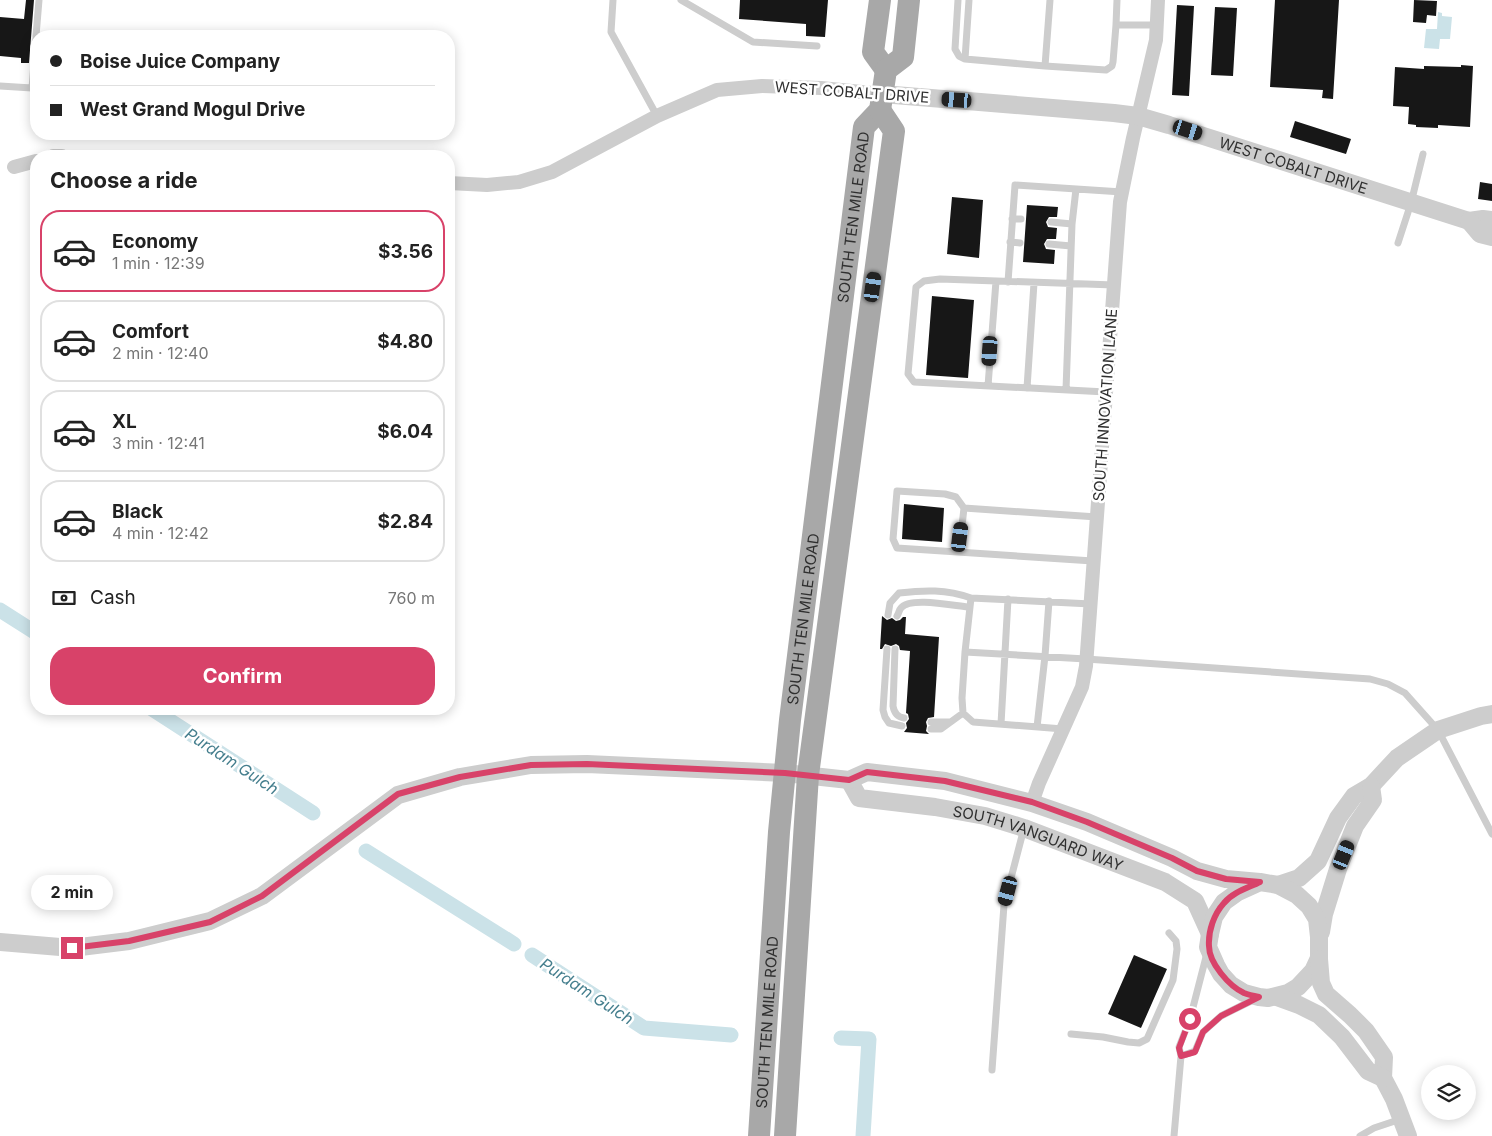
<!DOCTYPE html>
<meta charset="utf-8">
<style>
body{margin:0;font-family:Inter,sans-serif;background:#f6f6f6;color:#222;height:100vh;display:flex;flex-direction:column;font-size:19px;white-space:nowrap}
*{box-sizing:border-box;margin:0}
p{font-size:16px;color:#767676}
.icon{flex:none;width:28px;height:28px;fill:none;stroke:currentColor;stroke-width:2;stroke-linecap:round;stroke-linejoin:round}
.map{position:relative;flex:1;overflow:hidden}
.panel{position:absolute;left:30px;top:150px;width:425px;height:565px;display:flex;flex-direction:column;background:#fff;border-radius:20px;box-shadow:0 2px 12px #0003}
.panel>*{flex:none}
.top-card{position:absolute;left:30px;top:30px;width:425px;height:110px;border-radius:20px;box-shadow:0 2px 12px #0003;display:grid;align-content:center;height:110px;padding:0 20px;background:#fff}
.fabs{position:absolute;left:1421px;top:1065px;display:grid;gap:10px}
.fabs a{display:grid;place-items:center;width:55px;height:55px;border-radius:50%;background:#fff;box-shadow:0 2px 12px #0003;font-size:25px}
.end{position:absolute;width:22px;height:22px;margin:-11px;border:6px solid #d84269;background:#fff;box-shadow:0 0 0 2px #fff}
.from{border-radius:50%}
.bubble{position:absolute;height:35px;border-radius:18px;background:#fff;box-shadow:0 2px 12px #0003;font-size:16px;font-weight:700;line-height:35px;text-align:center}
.car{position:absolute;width:15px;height:30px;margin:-15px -8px;border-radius:6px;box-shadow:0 0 4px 1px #0007;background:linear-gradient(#222 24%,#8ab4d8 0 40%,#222 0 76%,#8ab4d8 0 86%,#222 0)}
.top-card b{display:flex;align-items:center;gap:18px;height:48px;font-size:19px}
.top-card b+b{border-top:1px solid #e0e0e0}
.top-card i{width:12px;height:12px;background:#222}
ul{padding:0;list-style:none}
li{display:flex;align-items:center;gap:15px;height:82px;margin:0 10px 8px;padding:0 10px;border:2px solid #e0e0e0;border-radius:20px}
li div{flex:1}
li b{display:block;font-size:19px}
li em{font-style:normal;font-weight:700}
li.selected{border-color:#d84269}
li>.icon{width:45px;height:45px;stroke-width:1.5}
h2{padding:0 20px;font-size:22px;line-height:60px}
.pay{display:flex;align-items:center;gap:12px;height:55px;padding:0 20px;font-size:19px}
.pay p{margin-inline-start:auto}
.button{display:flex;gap:10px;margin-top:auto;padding:10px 20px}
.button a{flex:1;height:58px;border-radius:20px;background:#d84269;color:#fff;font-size:20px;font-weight:700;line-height:58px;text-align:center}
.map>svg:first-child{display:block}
.water{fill:#cbe2e8}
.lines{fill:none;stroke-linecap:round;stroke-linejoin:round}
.canal{stroke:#cbe2e8;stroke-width:15}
.building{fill:#171717}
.service{stroke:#cdcdcd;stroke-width:7}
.minor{stroke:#cdcdcd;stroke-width:14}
.tertiary{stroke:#cdcdcd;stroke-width:18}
.primary{stroke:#a8a8a8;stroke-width:22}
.route{stroke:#d84269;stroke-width:6}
.labels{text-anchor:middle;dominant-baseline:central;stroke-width:5;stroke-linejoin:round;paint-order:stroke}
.street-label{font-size:15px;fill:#303030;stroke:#fff}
.water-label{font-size:16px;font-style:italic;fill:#447e8d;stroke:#fff}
</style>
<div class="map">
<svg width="1492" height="1136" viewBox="0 0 1492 1136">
<rect width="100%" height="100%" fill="#fff"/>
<path class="water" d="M1438 12 1442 13V16L1452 17 1450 39H1440L1439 49 1424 48 1426 29H1437Z"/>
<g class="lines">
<path class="canal" d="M0 610 36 633
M152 709 313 813
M366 851 514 944
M532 955 644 1028 731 1035
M841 1038 869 1039 863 1136"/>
</g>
<path class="building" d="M26 0H34L29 63H21V58L0 56V17L24 19Z
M740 0H828L825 37 806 36V24L739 19Z
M1275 0H1339L1333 99 1322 98 1323 90 1270 87Z
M1414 0 1437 1 1436 16 1427 15 1426 23 1413 22Z
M1177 5 1194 6 1189 96 1172 95Z
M1215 7 1237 8 1233 76 1211 75Z
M1461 65 1473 66 1470 127 1438 125V128L1416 127V125L1408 124 1409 107 1393 106 1395 67 1424 69V66L1461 67Z
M1295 121 1351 139 1346 154 1290 137Z
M1480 182 1492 184V201L1478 199Z
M952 197 983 200 979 258 947 254Z
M1027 205 1058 207 1057 217H1049L1046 222 1048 227 1057 228 1056 239H1047L1044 244 1046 249 1055 250 1054 264 1023 262Z
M932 296 974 300 968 378 926 375Z
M904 504 944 508 942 542 902 539Z
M882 616 887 620 892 618 896 621 900 620 903 617H906L905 634 939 637 934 717 928 718 926 722 927 726 926 731 929 734 904 732 907 728 906 723 909 719 908 714 906 713 910 651 900 650 899 646 896 644 891 646 885 644 882 649H880Z
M1134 955 1167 969 1141 1028 1108 1014Z"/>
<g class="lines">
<path class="service" d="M613 0 611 32 657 116
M681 0 753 42 817 46
M958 0 955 49 959 56 965 59 1045 66
M1050 0 1045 66 1106 70 1112 66 1113 62 1116 25
M1117 0 1116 25H1157
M36 36 39 0
M965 59 969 0
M0 86 32 88 36 38
M1012 219H1021
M1051 222 1072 224
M1010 242 1020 243
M1398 243 1411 203 1423 154
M1049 244 1071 246
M1008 282 1015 185 1122 192
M988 386 996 281
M1027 388 1034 283
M1066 390 1072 224 1076 189
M1106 392 914 382 908 374 916 287 924 281 940 279 1114 285
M964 508 956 497 945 494 897 491 893 539 897 548 1093 561
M959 552 964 508 1097 517
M1091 604 971 598 965 652 1086 659 1370 679 1388 684 1405 693 1438 730 1492 834
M888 615 890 603 899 593C924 590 946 589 971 598
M897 616C899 613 899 610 901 608 910 596 955 606 969 607
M887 649 883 710 885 717 889 723 902 726
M895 649 893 706C894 712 897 717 904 718
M965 652 962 698 963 713 973 722 1063 729
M931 722H950
M1001 724 1008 599
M1037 727 1045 656 1049 601
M931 729H941L963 713
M1071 1034 1103 1037 1128 1042 1139 1043 1147 1039 1173 980 1177 949 1176 941 1169 933
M1181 1056 1195 1051 1203 1032 1221 1016 1255 999
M992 1070 1004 905 1024 828
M1174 1136 1181 1056 1179 1047 1190 1019 1207 953
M1360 1136 1374 1128 1401 1119"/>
<path class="minor" d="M53 156H62
M14 167 36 161
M449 183 487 185 519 182 552 172 657 116 717 90 762 86 821 88 882 94
M1032 803 1039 783 1082 687 1086 666 1120 202 1133 138 1156 40 1158 0"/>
<g class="tertiary">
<path id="s1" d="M882 94 1114 113 1138 116 1169 125 1469 221 1483 219 1492 220"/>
<path d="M1469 221 1480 234 1492 237"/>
<path id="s2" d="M849 780 859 798 935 807 985 816 1024 828 1165 882 1195 901 1210 934"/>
<path d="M1278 885 1299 878 1318 861 1338 818 1354 796 1371 786 1397 758 1438 730 1481 716 1492 714"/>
<path d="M1321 932 1324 914 1338 869 1355 826 1373 800 1371 786"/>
<path d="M0 942 72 948 129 941 210 921 262 896 398 795 460 777 531 765 587 764 785 773 849 780 867 772 945 781 1032 803 1087 822 1172 858 1197 871 1226 879 1260 882 1278 885 1297 895 1309 906 1317 919 1319 937V958L1313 971 1298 987 1288 993 1268 998 1259 997 1244 993 1231 985 1221 974 1216 965 1208 947 1210 934 1214 917 1224 902 1238 892 1260 882"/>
<path d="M1319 959 1321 983 1326 994 1350 1015 1366 1031 1384 1057 1383 1078 1394 1099 1408 1136"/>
<path d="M1277 997 1299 1005 1319 1015 1342 1037 1368 1071 1383 1078"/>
</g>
<g class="primary">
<path d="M880 0 873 52 886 70"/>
<path id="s3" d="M759 1136 779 832 790 720 864 127 880 110 886 70 903 57 909 0"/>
<path d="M785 1136 808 775 894 131 880 110"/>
</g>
</g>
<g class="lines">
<path class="route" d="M72 948 129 941 210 922 262 896 398 794 460 777 531 765 587 764 785 773 849 780 867 772 945 781 1032 802 1087 822 1172 858 1197 871 1226 879 1260 882C1248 888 1233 892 1224 903 1214 914 1208 931 1209 946 1209 963 1229 986 1244 993 1249 995 1254 996 1259 997L1221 1016 1203 1032 1195 1052 1181 1056 1179 1048 1190 1019"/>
</g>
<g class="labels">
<g class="street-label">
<text transform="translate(852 92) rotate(4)">WEST COBALT DRIVE</text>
<text stroke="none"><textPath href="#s1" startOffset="420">WEST COBALT DRIVE</textPath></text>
<text stroke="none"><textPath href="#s3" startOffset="924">SOUTH TEN MILE ROAD</textPath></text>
<text transform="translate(1105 405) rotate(-86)">SOUTH INNOVATION LANE</text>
<text stroke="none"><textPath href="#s3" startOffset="519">SOUTH TEN MILE ROAD</textPath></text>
<text stroke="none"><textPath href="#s2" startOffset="205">SOUTH VANGUARD WAY</textPath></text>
<text stroke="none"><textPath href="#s3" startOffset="114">SOUTH TEN MILE ROAD</textPath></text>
</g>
<g class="water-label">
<text transform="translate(232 761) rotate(33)">Purdam Gulch</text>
<text transform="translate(587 991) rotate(33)">Purdam Gulch</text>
</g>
</g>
</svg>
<div class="fabs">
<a><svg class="icon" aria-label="layers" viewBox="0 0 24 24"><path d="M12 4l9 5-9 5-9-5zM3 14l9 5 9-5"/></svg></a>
</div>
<i class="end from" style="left:1190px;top:1019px"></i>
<i class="end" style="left:72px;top:948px"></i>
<div class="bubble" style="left:31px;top:875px;width:82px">2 min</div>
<i class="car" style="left:957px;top:100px;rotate:274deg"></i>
<i class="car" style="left:1188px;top:130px;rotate:108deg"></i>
<i class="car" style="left:873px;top:287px;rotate:8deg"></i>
<i class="car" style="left:990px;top:351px;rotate:184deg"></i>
<i class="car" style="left:960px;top:537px;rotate:7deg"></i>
<i class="car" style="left:1344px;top:855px;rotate:22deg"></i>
<i class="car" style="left:1008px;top:891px;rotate:195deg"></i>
<div class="top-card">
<b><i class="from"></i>Boise Juice Company</b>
<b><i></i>West Grand Mogul Drive</b>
</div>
<section class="panel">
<h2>Choose a ride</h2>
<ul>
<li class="selected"><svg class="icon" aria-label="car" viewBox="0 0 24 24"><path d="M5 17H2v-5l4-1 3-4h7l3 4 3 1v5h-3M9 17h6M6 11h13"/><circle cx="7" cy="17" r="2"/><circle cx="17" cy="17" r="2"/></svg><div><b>Economy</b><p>1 min · 12:39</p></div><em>$3.56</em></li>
<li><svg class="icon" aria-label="car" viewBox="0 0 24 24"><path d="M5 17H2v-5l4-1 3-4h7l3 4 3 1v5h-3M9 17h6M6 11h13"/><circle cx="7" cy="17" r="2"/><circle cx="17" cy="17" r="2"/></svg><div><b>Comfort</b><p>2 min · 12:40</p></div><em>$4.80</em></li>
<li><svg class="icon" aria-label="car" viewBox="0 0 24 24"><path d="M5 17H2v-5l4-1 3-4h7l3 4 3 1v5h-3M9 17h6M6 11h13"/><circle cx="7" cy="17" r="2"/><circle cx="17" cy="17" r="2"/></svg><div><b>XL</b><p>3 min · 12:41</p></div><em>$6.04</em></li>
<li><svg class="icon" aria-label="car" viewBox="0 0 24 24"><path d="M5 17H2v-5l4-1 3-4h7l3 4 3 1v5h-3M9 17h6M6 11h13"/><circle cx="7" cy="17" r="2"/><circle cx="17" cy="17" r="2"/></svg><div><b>Black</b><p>4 min · 12:42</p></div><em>$2.84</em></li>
</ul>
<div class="pay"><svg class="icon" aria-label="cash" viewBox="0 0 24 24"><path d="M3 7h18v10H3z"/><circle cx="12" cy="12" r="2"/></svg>Cash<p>760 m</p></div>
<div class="button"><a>Confirm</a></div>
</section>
</div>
